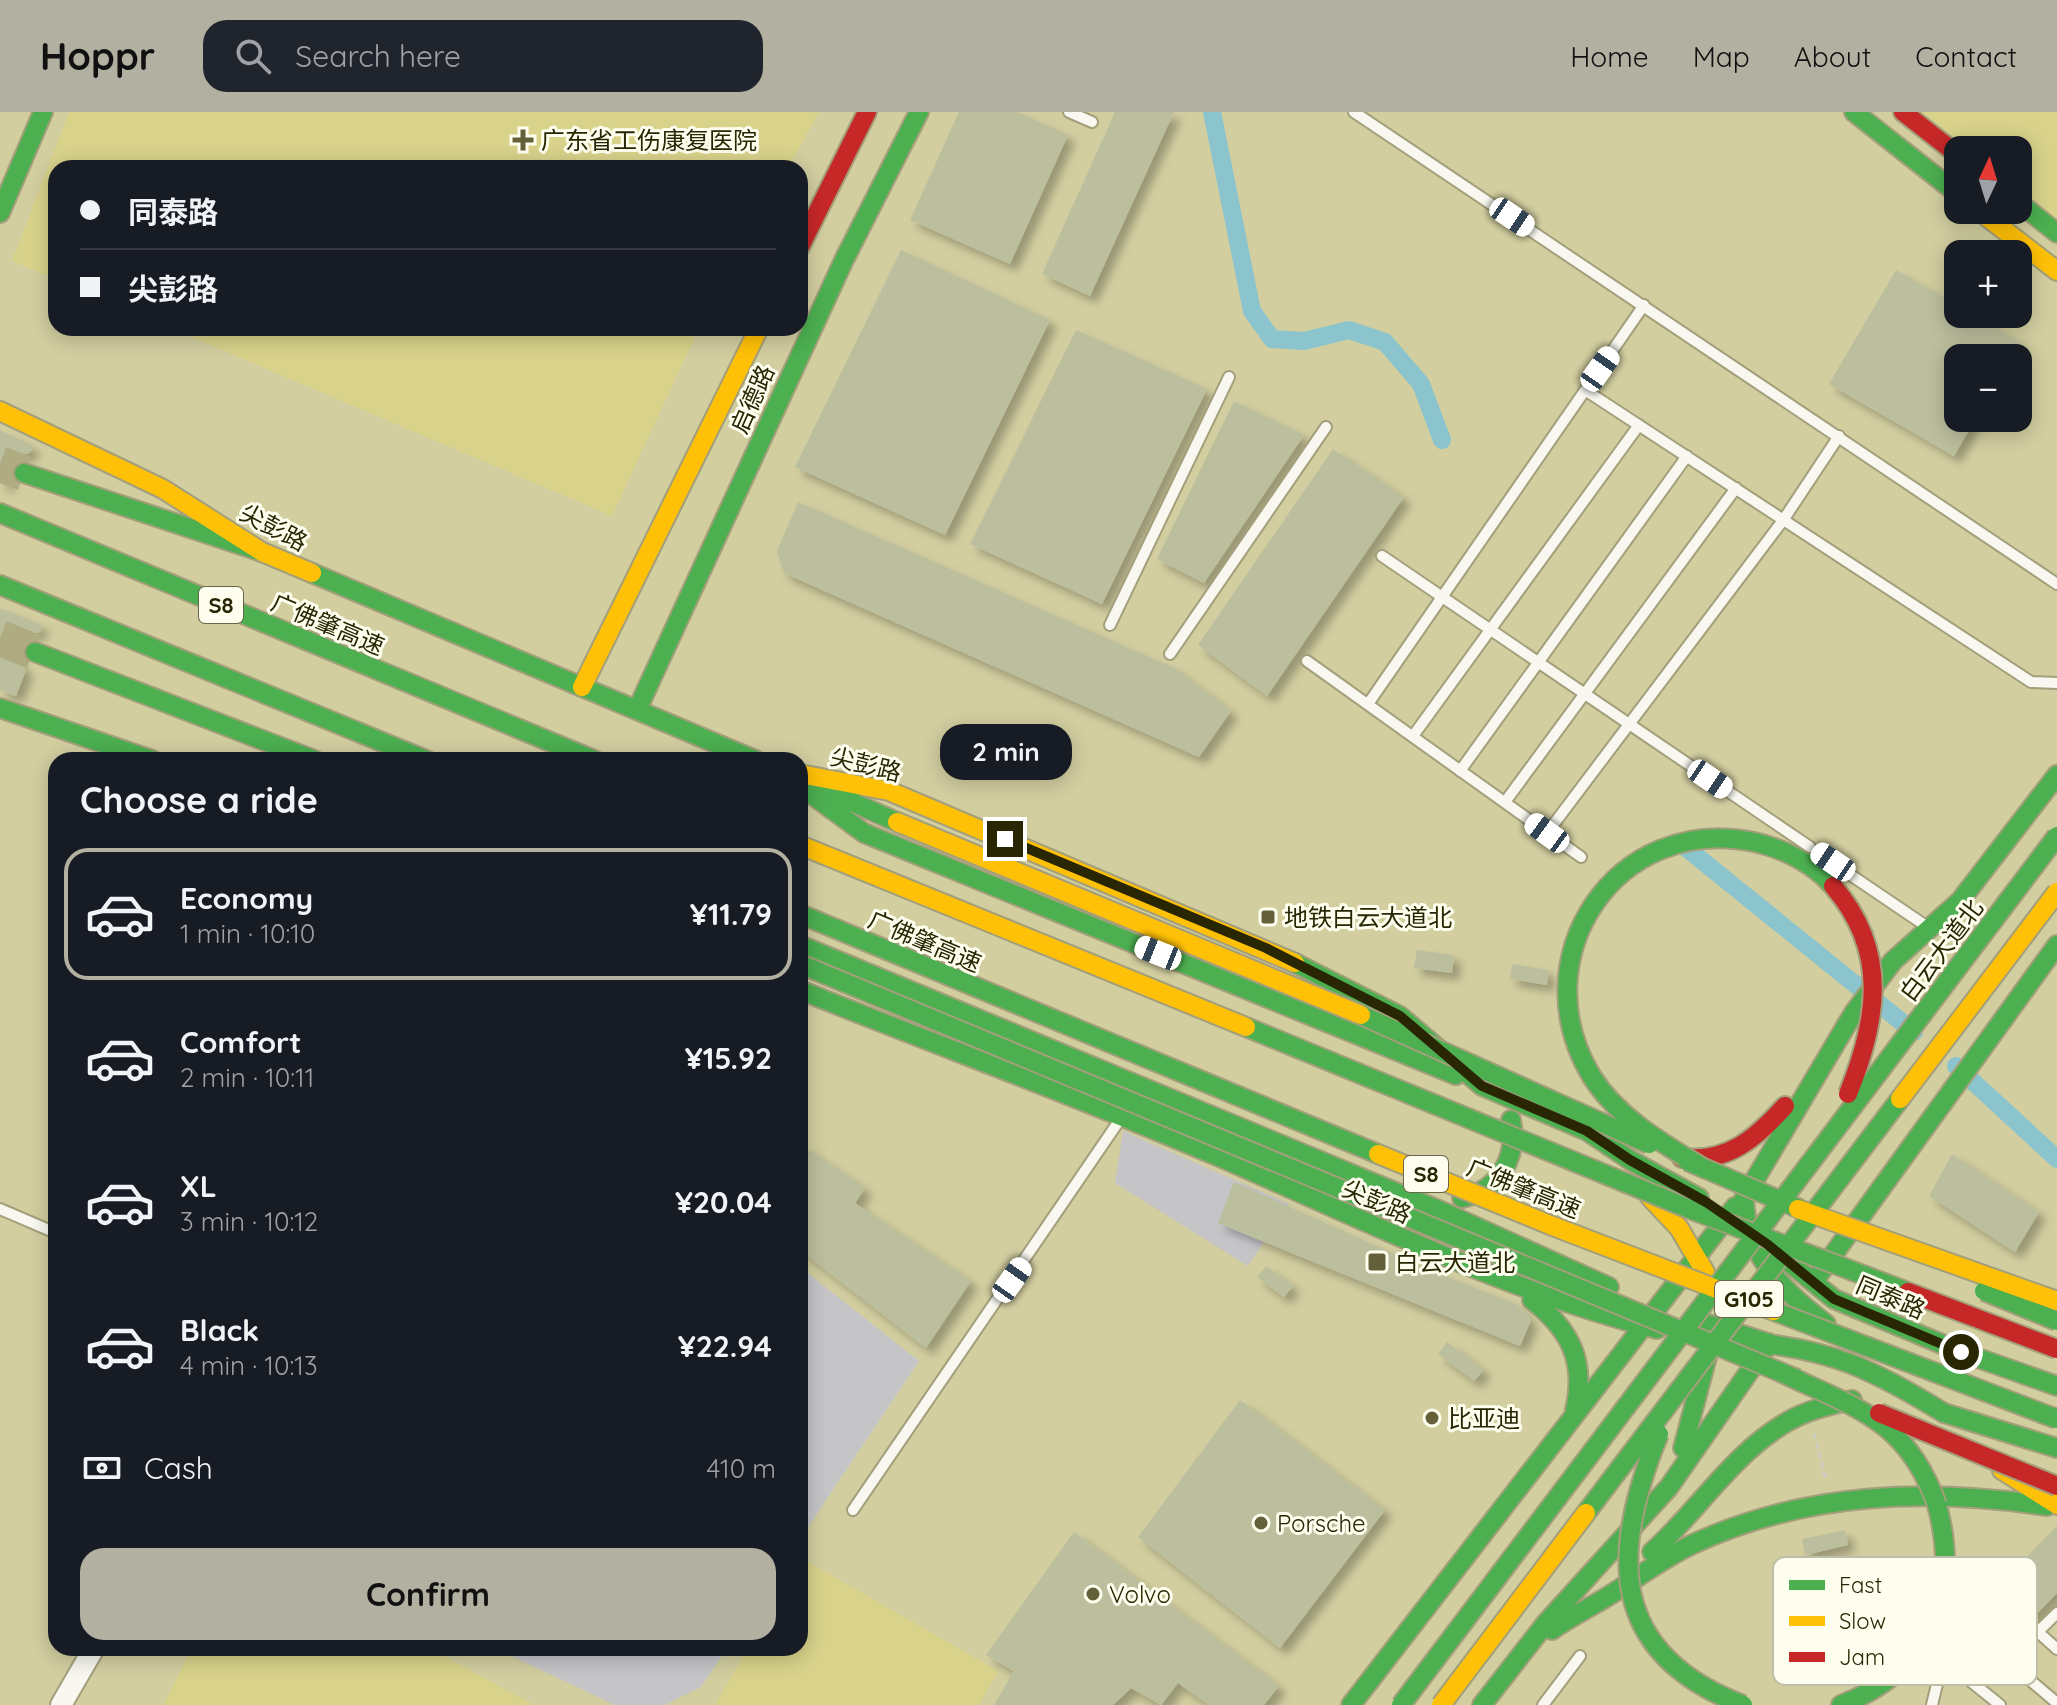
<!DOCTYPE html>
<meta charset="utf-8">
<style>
body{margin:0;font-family:Quicksand,"Noto Sans SC",sans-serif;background:#20242c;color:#f1f3f6;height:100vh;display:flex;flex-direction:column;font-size:30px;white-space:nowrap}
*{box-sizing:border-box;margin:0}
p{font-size:26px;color:#9ea1a6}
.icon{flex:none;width:44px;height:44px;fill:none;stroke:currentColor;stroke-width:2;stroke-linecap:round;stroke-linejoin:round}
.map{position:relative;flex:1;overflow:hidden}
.drawer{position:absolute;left:48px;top:640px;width:760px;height:904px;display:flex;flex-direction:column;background:#171b24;border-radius:24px;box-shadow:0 4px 20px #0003}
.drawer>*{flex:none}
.top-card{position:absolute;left:48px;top:48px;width:760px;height:176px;border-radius:24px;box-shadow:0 4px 20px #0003;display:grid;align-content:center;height:176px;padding:0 32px;background:#171b24}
.needle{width:52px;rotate:4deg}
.fabs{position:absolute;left:1944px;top:24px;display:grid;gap:16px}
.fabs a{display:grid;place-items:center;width:88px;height:88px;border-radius:16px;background:#171b24;box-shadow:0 4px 20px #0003;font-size:40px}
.end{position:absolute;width:36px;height:36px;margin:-18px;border:10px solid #292603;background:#fff;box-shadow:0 0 0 4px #fff}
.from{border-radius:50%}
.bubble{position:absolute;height:56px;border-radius:24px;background:#171b24;box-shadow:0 4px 20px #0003;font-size:26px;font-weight:700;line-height:56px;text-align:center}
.car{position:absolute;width:24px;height:48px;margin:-24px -12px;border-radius:10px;box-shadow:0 0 6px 2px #0007;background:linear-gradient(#fff 24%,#345 0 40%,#fff 0 76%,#345 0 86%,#fff 0)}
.top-card b{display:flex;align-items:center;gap:28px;height:76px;font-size:30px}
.top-card b+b{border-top:2px solid #363941}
.top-card i{width:20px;height:20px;background:#f1f3f6}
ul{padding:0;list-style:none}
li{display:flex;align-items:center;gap:24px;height:132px;margin:0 16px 12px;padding:0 16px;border:4px solid transparent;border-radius:24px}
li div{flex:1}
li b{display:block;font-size:30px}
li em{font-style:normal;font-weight:700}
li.on{border-color:#b2b1a1}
li>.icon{width:72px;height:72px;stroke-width:1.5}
h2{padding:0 32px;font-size:36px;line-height:96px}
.pay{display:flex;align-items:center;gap:20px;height:88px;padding:0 32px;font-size:30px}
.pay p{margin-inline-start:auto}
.button{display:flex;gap:16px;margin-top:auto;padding:16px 32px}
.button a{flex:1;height:92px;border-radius:24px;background:#b2b1a1;color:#111;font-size:32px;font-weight:700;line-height:92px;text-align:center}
header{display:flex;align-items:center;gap:48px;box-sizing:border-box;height:112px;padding:0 40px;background:#b2b1a1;color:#111}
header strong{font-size:38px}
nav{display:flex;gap:44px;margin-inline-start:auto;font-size:28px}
.search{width:560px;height:72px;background:#20242c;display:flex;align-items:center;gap:20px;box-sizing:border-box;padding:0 28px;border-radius:24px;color:#9ea1a6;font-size:30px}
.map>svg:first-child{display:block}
.built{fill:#d8d28b}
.green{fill:#c5c4c7}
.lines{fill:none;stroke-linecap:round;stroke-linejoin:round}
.canal{stroke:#8bc4cc;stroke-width:18}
.building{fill:#bcbf9d;filter:url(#shadow)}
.highway-tunnel{stroke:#b0ac81;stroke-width:36;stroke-dasharray:36 18;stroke-linecap:butt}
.lane-casing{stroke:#a39f7b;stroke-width:14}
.street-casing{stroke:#a39f7b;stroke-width:24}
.fast-casing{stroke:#a39f7b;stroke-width:22}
.slow-casing{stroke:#a39f7b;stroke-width:22}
.jam-casing{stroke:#a39f7b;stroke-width:22}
.path{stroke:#cecdbf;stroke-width:3;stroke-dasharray:6 4;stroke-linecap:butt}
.lane{stroke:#f8f8f1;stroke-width:10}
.street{stroke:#f8f8f1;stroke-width:20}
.fast{stroke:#4caf50;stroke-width:18}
.slow{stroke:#ffc107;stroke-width:18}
.jam{stroke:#c62828;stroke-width:18}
.fast-bridge-casing{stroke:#a39f7b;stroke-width:22;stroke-linecap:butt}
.slow-bridge-casing{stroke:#a39f7b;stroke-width:22;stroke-linecap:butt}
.jam-bridge-casing{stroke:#a39f7b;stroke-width:22;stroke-linecap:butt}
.fast-bridge{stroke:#4caf50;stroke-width:18}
.slow-bridge{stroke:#ffc107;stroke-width:18}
.jam-bridge{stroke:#c62828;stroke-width:18}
.route{stroke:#292603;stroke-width:10}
.poi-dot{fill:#64613a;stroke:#fefeee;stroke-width:3}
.labels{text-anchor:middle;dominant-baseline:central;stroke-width:6;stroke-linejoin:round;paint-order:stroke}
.shield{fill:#fefeee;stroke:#69674a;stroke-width:2}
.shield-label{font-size:22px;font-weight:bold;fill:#292603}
.poi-label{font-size:24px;fill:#292603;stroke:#fefeee;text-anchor:start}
.street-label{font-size:24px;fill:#292603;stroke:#fefeee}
.key{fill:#fefeee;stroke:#bebda8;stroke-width:2}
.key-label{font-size:22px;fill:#292603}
</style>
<header>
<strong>Hoppr</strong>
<div class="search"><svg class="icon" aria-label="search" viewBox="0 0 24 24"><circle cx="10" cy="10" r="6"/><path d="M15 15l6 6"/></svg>Search here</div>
<nav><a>Home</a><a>Map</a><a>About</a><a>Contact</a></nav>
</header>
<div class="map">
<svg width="2057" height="1593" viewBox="0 0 2057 1593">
<defs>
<filter id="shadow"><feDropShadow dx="7" dy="7" stdDeviation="4" flood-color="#0004"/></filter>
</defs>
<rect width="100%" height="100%" fill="#d2cea0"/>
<path class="built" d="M69 0H819L788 56H56V167L12 149Z
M1902 0H2057V123L2018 92V38H1958Z
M170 216H699L612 404Z
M800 1445 998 1559 979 1593H715L748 1536H800Z
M192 1536H429L534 1593H163Z"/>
<path class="green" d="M1123 1019 1289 1092 1248 1154 1115 1071Z
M800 1155 919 1249 800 1427Z
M494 1536H727L701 1575 664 1593H615Z"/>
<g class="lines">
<path class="canal" d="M1212 0 1252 199 1272 227 1304 229 1349 218 1385 230 1421 272 1442 328
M1679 730 1914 920
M1956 954 2057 1047"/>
</g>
<path class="building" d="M959 0H1017L1068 23 1010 152 910 108Z
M1115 0H1174L1090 184 1042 162Z
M901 138 1050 208 945 423 795 355Z
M1896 158 1958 194V202H1971L2021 231 2012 246H1958V306H1976L1954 344 1829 272Z
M1076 218 1207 277 1102 492 970 432Z
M1234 289 1304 323 1204 471 1157 447Z
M0 318 33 334 30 341 11 345 4 354 8 374 0 371Z
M1333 337 1404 385 1267 584 1198 533Z
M798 390 1174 556 1231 599 1199 645 784 461 777 439Z
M0 496 42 513 40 520 22 523 15 533 14 544 26 558 16 584 0 578Z
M1417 838 1454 843 1452 861 1414 856Z
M1512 852 1548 858 1547 873 1510 867Z
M800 1032 865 1076 855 1091 971 1169 926 1236 800 1138Z
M1952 1042 2039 1100 2015 1140 1929 1084Z
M1234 1070 1432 1159 1516 1192 1531 1208 1520 1234 1218 1111Z
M1266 1154 1293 1174 1284 1185 1257 1165Z
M1447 1230 1484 1258 1474 1269 1438 1242Z
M1240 1288 1385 1398 1280 1536 1138 1425Z
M2057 1414V1481L2008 1531 1973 1499Z
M1845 1418 1848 1433 1805 1443 1802 1427Z
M1074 1420 1279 1574 1264 1593H1209L1178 1571 1161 1593 1131 1576 1113 1593H994L1014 1559 986 1543Z"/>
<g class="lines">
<path class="highway-tunnel" d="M0 352 24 361
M0 526 35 540"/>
<g class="lane-casing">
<path id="lane" d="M1069 0 1092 10
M1354 0 2057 472
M1585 278 2031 570 2057 571
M1382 444 1810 735
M1110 513 1229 265
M1170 542 1326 315
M1307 549 1581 745
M1368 592 1644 193
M1413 624 1639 313
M1460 659 1687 344
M1505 690 1736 376
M1547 721 1784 407 1839 324
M1830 749 1926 814
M0 1097 56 1121
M853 1398 1121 1006
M2038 1520 2057 1537
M1943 1547 2000 1593
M2008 1549 2057 1501
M1543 1593 1580 1544
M1932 1593 1943 1547 1971 1518 2057 1591"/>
</g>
<g class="street-casing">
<path id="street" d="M61 1593 94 1536"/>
</g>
<g class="fast-casing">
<path id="fast" d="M1854 0 1958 82
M2018 90 2057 121
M0 101 43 0
M24 361 262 440
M0 401 594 648
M312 461 755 648
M0 473 426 648
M35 540 314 648
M0 596 152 648
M637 598 844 148 919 0
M800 674 864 721 1456 963
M825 678 897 710
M800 833 1441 1099 1609 1175
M1295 851 1400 904 1482 974 1587 1019 1630 1048 1699 1086
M800 878C939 934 1080 985 1217 1044 1363 1107 1502 1178 1657 1217
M1462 1086C1500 1078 1518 1045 1511 1008
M1769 1134 1834 1187 1961 1240 2057 1274
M1817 1165 2057 833
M1532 1188C1571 1218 1586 1250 1575 1298
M1698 1209 1768 1231
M1826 1212C1783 1179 1746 1143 1744 1086L1853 902 1893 849 1960 789 2057 663
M1749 1230C1832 1237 1874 1258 1944 1301
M1944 1301 2057 1336
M1683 1336 1707 1245
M1652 1440C1698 1399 1733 1341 1787 1310 1807 1298 1830 1293 1852 1288
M1552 1518C1570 1505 1591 1495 1610 1483 1637 1466 1663 1446 1693 1432 1806 1380 1926 1376 2047 1394
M1351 1593 1735 1095
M1482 1593 1546 1511 1669 1375 1769 1231
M1841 1593C1931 1558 1961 1483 1937 1393"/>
</g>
<g class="slow-casing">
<path id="slow" d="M1978 98 2057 159
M0 299 163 377 262 440 312 461
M582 575 759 216
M800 662 889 679 1295 851
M1650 1085 1679 1116 1705 1160
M2002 1358 2057 1393"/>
</g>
<g class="jam-casing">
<path id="jam" d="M1903 0 1958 43
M800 135 867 0
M1682 1046C1728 1051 1756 1026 1785 994"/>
</g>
<path class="path" d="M1814 1321 1826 1368"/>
<use href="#lane" class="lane"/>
<use href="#street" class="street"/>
<use href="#fast" class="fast"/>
<use href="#slow" class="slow"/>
<use href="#jam" class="jam"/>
<g class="fast-bridge-casing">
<path id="fast-bridge" d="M800 802 1378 1042
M800 852 1797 1267
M1361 903 1649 1032
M1246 915 1687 1096 1908 1180
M1687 1049 1800 1097
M1705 1057C1665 1033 1618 1006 1592 965 1520 847 1615 701 1754 730 1782 736 1813 751 1833 774
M1984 1179 2057 1209
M1774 1199 2057 1307
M1780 1260C1855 1296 1907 1307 1937 1393
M1659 1322C1611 1439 1606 1541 1743 1593
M1586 1401 1900 987
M1401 1593 2057 724"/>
</g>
<g class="slow-bridge-casing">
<path id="slow-bridge" d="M897 710 1361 903
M800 733 1246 915
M1900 987 2057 780
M1378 1042 1550 1113 1774 1199
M1798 1097 2057 1189
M1441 1593 1586 1401"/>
</g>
<g class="jam-bridge-casing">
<path id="jam-bridge" d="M1833 774C1889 839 1878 907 1848 982
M1908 1180 2057 1237
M1879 1301 2057 1374"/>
</g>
<use href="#fast-bridge" class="fast-bridge"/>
<use href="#slow-bridge" class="slow-bridge"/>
<use href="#jam-bridge" class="jam-bridge"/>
</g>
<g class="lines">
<path class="route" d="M1005 727 1266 836 1400 904 1482 974 1587 1019 1630 1048 1706 1090 1767 1132 1834 1187 1961 1240"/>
</g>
<g class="poi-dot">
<path d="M519 16h8v8h8v8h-8v8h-8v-8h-8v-8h8z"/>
<rect x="1260" y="797" width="16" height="16" rx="4"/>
<rect x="1367" y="1140" width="20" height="20" rx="4"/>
<circle cx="1432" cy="1306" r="8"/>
<circle cx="1261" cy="1411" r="8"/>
<circle cx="1093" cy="1482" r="8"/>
</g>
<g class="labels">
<g class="shield">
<rect x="199" y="475" width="44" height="36" rx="6"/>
<rect x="1404" y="1044" width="44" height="36" rx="6"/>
<rect x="1715" y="1169" width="68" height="36" rx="6"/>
</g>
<g class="shield-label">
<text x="221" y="493">S8</text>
<text x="1426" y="1062">S8</text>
<text x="1749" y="1187">G105</text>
</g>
<g class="poi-label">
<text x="541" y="28">广东省工伤康复医院</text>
<text x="1284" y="805">地铁白云大道北</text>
<text x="1395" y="1150">白云大道北</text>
<text x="1448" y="1306">比亚迪</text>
<text x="1277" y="1411">Porsche</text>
<text x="1109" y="1482">Volvo</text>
</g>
<g class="street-label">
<text transform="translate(752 287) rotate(-66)">启德路</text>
<text transform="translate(274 415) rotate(28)">尖彭路</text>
<text transform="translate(328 512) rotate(23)">广佛肇高速</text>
<text transform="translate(866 652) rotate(14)">尖彭路</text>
<text transform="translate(925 829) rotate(23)">广佛肇高速</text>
<text transform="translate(1941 838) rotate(-53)">白云大道北</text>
<text transform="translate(1524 1076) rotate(22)">广佛肇高速</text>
<text transform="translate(1377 1089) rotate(24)">尖彭路</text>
<text transform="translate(1891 1185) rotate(23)">同泰路</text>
</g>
</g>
<rect x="1773" y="1445" width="264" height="128" rx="12" class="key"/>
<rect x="1789" y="1468" width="36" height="10" fill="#4caf50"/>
<rect x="1789" y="1504" width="36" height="10" fill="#ffc107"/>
<rect x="1789" y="1540" width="36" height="10" fill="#c62828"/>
<g class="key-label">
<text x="1839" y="1481">Fast</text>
<text x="1839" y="1517">Slow</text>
<text x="1839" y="1553">Jam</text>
</g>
</svg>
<div class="fabs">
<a><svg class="needle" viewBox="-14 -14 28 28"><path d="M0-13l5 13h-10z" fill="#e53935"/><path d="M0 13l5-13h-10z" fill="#9ea1a6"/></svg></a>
<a>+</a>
<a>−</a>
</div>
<i class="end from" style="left:1961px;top:1240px"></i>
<i class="end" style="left:1005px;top:727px"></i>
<div class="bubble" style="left:940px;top:612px;width:132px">2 min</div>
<i class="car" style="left:1512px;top:105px;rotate:124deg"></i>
<i class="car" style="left:1600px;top:257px;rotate:35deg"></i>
<i class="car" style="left:1710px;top:667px;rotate:124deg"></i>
<i class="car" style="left:1547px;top:721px;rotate:306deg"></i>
<i class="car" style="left:1833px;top:750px;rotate:304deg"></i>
<i class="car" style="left:1158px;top:841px;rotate:292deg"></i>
<i class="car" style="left:1012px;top:1168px;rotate:35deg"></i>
<div class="top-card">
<b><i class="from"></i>同泰路</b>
<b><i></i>尖彭路</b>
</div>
<section class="drawer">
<h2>Choose a ride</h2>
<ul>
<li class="on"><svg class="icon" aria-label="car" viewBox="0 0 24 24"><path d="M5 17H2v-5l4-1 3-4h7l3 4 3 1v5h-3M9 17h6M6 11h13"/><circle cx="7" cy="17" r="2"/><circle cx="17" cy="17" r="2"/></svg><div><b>Economy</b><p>1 min · 10:10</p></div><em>¥11.79</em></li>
<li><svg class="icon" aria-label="car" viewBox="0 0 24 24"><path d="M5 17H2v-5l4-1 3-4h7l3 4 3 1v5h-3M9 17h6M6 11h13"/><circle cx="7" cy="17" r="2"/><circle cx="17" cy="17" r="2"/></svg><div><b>Comfort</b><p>2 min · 10:11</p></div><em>¥15.92</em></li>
<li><svg class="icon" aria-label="car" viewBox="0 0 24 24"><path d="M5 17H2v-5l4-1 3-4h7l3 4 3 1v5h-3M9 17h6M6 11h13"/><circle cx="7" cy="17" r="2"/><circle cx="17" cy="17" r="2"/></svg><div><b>XL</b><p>3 min · 10:12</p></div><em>¥20.04</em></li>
<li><svg class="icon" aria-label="car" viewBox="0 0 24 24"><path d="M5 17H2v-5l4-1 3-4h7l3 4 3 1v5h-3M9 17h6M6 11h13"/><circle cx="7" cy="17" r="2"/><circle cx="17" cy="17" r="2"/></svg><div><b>Black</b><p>4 min · 10:13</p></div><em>¥22.94</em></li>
</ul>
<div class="pay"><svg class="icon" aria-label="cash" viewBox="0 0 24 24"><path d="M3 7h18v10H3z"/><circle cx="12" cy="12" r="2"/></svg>Cash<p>410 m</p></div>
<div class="button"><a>Confirm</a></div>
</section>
</div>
